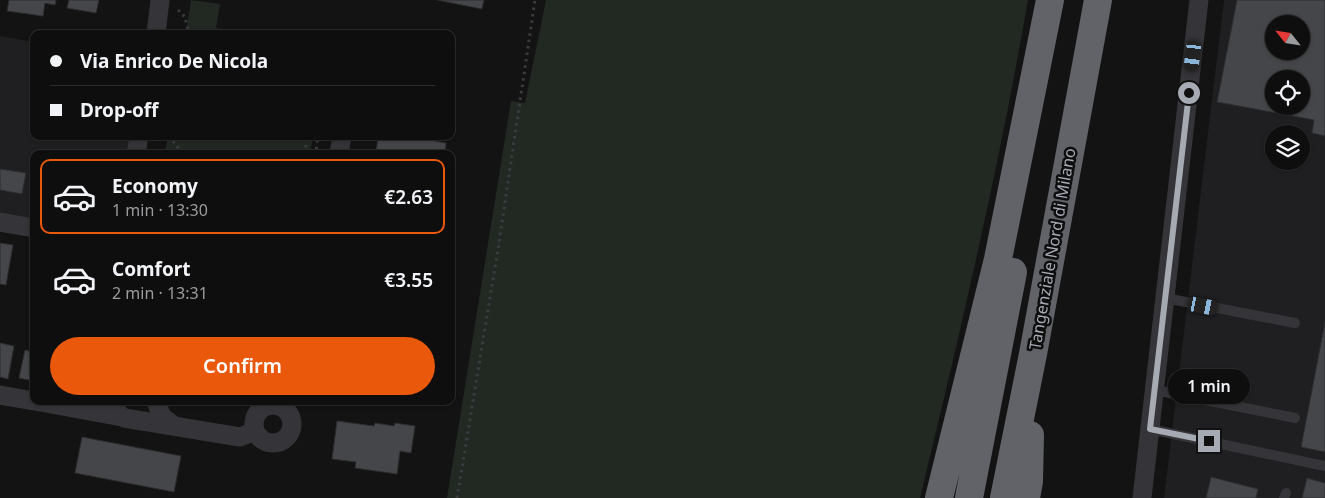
<!DOCTYPE html>
<meta charset="utf-8">
<style>
body{margin:0;font-family:"Noto Sans",sans-serif;background:#1c1c1d;color:#f1f3f6;height:100vh;display:flex;flex-direction:column;font-size:19px;white-space:nowrap}
*{box-sizing:border-box;margin:0}
p{font-size:16px;color:#9b9c9e}
.icon{flex:none;width:28px;height:28px;fill:none;stroke:currentColor;stroke-width:2;stroke-linecap:round;stroke-linejoin:round}
.map{position:relative;flex:1;overflow:hidden}
.details{position:absolute;left:30px;top:150px;width:425px;height:255px;display:flex;flex-direction:column;background:#0e0e0f;border-radius:10px;box-shadow:0 1px 4px #0004,0 0 0 1px #2e2e2f}
.details>*{flex:none}
.top-card{position:absolute;left:30px;top:30px;width:425px;height:110px;border-radius:10px;box-shadow:0 1px 4px #0004,0 0 0 1px #2e2e2f;display:grid;align-content:center;height:110px;padding:0 20px;background:#0e0e0f}
.needle{width:32px;rotate:300deg}
.fabs{position:absolute;left:1265px;top:15px;display:grid;gap:10px}
.fabs a{display:grid;place-items:center;width:45px;height:45px;border-radius:50%;background:#0e0e0f;box-shadow:0 1px 4px #0004,0 0 0 1px #2e2e2f;font-size:25px}
.end{position:absolute;width:22px;height:22px;margin:-11px;border:6px solid #a6aab3;background:#111;box-shadow:0 0 0 2px #111}
.from{border-radius:50%}
.bubble{position:absolute;height:35px;border-radius:18px;background:#0e0e0f;box-shadow:0 1px 4px #0004,0 0 0 1px #2e2e2f;font-size:16px;font-weight:600;line-height:35px;text-align:center}
.car{position:absolute;width:15px;height:30px;margin:-15px -8px;border-radius:6px;box-shadow:0 0 4px 1px #0007;background:linear-gradient(#222 24%,#8ab4d8 0 40%,#222 0 76%,#8ab4d8 0 86%,#222 0)}
.top-card b{display:flex;align-items:center;gap:18px;height:48px;font-size:19px}
.top-card b+b{border-top:1px solid #2e2e2f}
.top-card i{width:12px;height:12px;background:#f1f3f6}
ul{padding:9px 0 0;list-style:none}
li{display:flex;align-items:center;gap:15px;height:75px;margin:0 10px 8px;padding:0 10px;border:2px solid transparent;border-radius:10px}
li div{flex:1}
li b{display:block;font-size:19px}
li em{font-style:normal;font-weight:600}
li.current{border-color:#ea580c}
li>.icon{width:45px;height:45px;stroke-width:1.5}
.button{display:flex;gap:10px;margin-top:auto;padding:10px 20px}
.button a{flex:1;height:58px;border-radius:30px;background:#ea580c;color:#fff;font-size:20px;font-weight:600;line-height:58px;text-align:center}
.map>svg:first-child{display:block}
.built{fill:#1f1f21;fill-rule:evenodd}
.green{fill:#222923}
.building{fill:#454649;stroke:#2d2d30;fill-rule:evenodd}
.lines{fill:none;stroke-linecap:round;stroke-linejoin:round}
.path{stroke:#3b3c40;stroke-width:3;stroke-dasharray:2.5 4;stroke-linecap:butt}
.lane{stroke:#353539;stroke-width:10}
.street{stroke:#353539;stroke-width:19}
.highway{stroke:#616369;stroke-width:28}
.route{stroke:#a6aab3;stroke-width:6}
.labels{text-anchor:middle;dominant-baseline:central;stroke-width:5;stroke-linejoin:round;paint-order:stroke}
.street-label{font-size:16px;fill:#a6aab3;stroke:#0e0e0f}
</style>
<div class="map">
<svg width="1325" height="498" viewBox="0 0 1325 498">
<rect width="100%" height="100%" fill="#131314"/>
<path class="built" d="M1224 0H1325V498H1164ZM1274 24H1301V51H1274ZM1274 79H1301V106H1274ZM1274 134H1301V161H1274Z
M0 36 34 42V136H134L131 154H34V222L0 216Z"/>
<path class="green" d="M191 0 220 4 216 28 247 34H186Z
M546 0H1028C999 168 960 333 920 498H447L511 101 525 103Z
M168 136H313L310 154H165Z"/>
<path class="building" d="M9 0H56L55 5 45 3 43 16 7 11Z
M69 0H99L96 13 67 8Z
M437 0H484L482 9Z
M1237 0H1325V136L1312 133 1314 120 1217 102ZM1274 24H1301V51H1274ZM1274 79H1301V106H1274Z
M378 136 403 140V136H407L446 143 445 154H376Z
M0 169 26 173 22 194 0 190Z
M0 243 13 245 6 285 0 284Z
M1325 322V452L1301 447Z
M0 343 14 346 8 379 0 377Z
M25 350 34 352V381L19 378Z
M337 421 374 426 375 423 394 426 395 423 415 426 411 453 400 451 397 474 355 468 356 462 332 459Z
M82 437 181 456 174 492 75 473Z
M1211 477 1258 489 1256 498H1206Z
M1307 478 1325 483V498H1302Z"/>
<g class="lines">
<path class="path" d="M178 10 185 17 189 34
M169 136 183 154
M305 154 307 136
M313 154 316 152 318 136
M457 498 499 243 535 0"/>
<path class="lane" d="M1165 298 1295 323
M1155 390 1295 418
M1150 429 1325 466
M1284 498 1286 493"/>
<path class="street" d="M156 34 160 0
M136 154 139 136
M339 154 342 136
M0 222 34 228
M0 395 34 401
M35 401 122 417
M105 401 124 418 240 437 255 431
M156 401 162 417 173 425
M254 424a19 19 0 1 1 38 0a19 19 0 1 1-38 0Z
M1142 498 1199 0"/>
<path class="highway" d="M939 498 998 259 1050 0
M969 498 1013 272
M1004 498 1033 354 1098 0
M1026 498 1029 481 1030 435"/>
</g>
<g class="lines">
<path class="route" d="M1189 93 1150 429 1209 441"/>
</g>
<g class="labels">
<g class="street-label">
<text transform="translate(1052 249) rotate(-80)">Tangenziale Nord di Milano</text>
</g>
</g>
</svg>
<div class="fabs">
<a><svg class="needle" viewBox="-14 -14 28 28"><path d="M0-13l5 13h-10z" fill="#e53935"/><path d="M0 13l5-13h-10z" fill="#9b9c9e"/></svg></a>
<a><svg class="icon" aria-label="locate" viewBox="0 0 24 24"><circle cx="12" cy="12" r="6"/><path d="M12 2v4M12 18v4M2 12h4M18 12h4"/></svg></a>
<a><svg class="icon" aria-label="layers" viewBox="0 0 24 24"><path d="M12 4l9 5-9 5-9-5zM3 14l9 5 9-5"/></svg></a>
</div>
<i class="end from" style="left:1189px;top:93px"></i>
<i class="end" style="left:1209px;top:441px"></i>
<div class="bubble" style="left:1168px;top:369px;width:82px">1 min</div>
<i class="car" style="left:1193px;top:56px;rotate:187deg"></i>
<i class="car" style="left:1203px;top:306px;rotate:101deg"></i>
<div class="top-card">
<b><i class="from"></i>Via Enrico De Nicola</b>
<b><i></i>Drop-off</b>
</div>
<section class="details">
<ul>
<li class="current"><svg class="icon" aria-label="car" viewBox="0 0 24 24"><path d="M5 17H2v-5l4-1 3-4h7l3 4 3 1v5h-3M9 17h6M6 11h13"/><circle cx="7" cy="17" r="2"/><circle cx="17" cy="17" r="2"/></svg><div><b>Economy</b><p>1 min · 13:30</p></div><em>€2.63</em></li>
<li><svg class="icon" aria-label="car" viewBox="0 0 24 24"><path d="M5 17H2v-5l4-1 3-4h7l3 4 3 1v5h-3M9 17h6M6 11h13"/><circle cx="7" cy="17" r="2"/><circle cx="17" cy="17" r="2"/></svg><div><b>Comfort</b><p>2 min · 13:31</p></div><em>€3.55</em></li>
</ul>
<div class="button"><a>Confirm</a></div>
</section>
</div>
